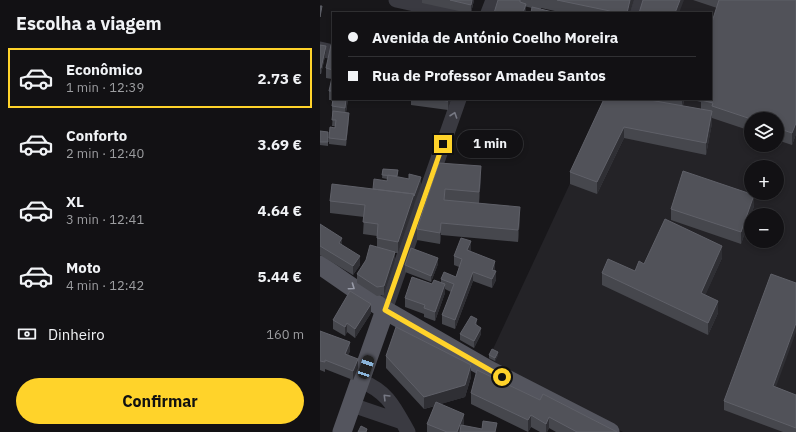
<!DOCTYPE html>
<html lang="pt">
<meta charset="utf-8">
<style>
body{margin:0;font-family:"IBM Plex Sans",sans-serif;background:#1f1f22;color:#f1f3f6;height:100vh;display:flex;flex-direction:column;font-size:15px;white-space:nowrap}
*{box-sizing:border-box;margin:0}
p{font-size:13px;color:#9c9da0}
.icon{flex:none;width:22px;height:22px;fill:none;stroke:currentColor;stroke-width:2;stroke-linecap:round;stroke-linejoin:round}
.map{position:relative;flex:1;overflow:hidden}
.drawer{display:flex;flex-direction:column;background:#121114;width:320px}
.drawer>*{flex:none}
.top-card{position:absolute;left:12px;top:12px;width:380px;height:88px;border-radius:0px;box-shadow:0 2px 6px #0003,0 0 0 1px #313134;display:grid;align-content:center;height:88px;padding:0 16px;background:#121114}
.controls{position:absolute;left:424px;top:112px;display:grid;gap:8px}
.controls a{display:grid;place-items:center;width:40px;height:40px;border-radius:50%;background:#121114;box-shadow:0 2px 6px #0003,0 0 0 1px #313134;font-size:20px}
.end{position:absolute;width:18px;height:18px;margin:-9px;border:5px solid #ffd32a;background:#111;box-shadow:0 0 0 2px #111}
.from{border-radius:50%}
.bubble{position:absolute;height:28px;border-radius:14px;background:#121114;box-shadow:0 2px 6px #0003,0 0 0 1px #313134;font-size:13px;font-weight:700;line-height:28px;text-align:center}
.car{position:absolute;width:12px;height:24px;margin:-12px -6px;border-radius:5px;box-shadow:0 0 3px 1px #0007;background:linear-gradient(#222 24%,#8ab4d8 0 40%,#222 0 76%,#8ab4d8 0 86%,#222 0)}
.top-card b{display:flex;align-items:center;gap:14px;height:38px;font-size:15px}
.top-card b+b{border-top:1px solid #313134}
.top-card i{width:10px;height:10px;background:#f1f3f6}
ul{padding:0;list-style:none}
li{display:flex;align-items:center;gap:12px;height:60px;margin:0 8px 6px;padding:0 8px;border:2px solid transparent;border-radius:0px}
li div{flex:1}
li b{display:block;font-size:15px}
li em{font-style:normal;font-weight:700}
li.on{border-color:#ffd32a}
li>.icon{width:36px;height:36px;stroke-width:1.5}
h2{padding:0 16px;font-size:18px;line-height:48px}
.pay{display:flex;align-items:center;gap:10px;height:44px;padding:0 16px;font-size:15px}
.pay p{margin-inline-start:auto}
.primary-button{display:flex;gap:8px;margin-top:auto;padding:8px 16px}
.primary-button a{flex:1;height:46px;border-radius:24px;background:#ffd32a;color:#111;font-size:16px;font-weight:700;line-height:46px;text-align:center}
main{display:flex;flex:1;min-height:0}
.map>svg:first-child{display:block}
.built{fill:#242327;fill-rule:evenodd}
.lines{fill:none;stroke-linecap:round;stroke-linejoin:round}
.minor{stroke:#3a3a41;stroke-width:15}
.major{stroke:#54555e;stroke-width:19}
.wall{fill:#46474d}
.shaded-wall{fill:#2f2f34}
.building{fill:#515259;stroke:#5f6068}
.oneway{stroke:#777984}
.oneway2{stroke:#989ba8}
.route{stroke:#ffd32a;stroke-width:5}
</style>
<main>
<section class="drawer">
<h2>Escolha a viagem</h2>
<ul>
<li class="on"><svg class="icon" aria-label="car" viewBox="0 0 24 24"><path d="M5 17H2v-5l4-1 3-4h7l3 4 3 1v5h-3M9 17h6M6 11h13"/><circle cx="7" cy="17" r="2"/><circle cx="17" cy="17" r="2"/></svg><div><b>Econômico</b><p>1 min · 12:39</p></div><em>2.73 €</em></li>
<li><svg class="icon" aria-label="car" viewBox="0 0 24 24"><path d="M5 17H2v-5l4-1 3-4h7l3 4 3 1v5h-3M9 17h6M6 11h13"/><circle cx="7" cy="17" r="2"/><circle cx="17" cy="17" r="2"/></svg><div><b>Conforto</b><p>2 min · 12:40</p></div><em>3.69 €</em></li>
<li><svg class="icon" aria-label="car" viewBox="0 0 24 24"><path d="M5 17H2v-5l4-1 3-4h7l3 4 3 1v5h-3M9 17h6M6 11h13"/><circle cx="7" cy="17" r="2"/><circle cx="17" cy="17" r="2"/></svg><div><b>XL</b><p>3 min · 12:41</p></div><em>4.64 €</em></li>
<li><svg class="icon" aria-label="car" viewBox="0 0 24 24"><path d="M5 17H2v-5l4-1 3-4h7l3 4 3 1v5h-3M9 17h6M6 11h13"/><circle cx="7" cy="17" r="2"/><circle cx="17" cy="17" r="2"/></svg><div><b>Moto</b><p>4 min · 12:42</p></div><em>5.44 €</em></li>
</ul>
<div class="pay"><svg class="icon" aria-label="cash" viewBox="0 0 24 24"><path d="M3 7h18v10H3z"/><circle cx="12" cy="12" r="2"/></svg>Dinheiro<p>160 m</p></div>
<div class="primary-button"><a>Confirmar</a></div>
</section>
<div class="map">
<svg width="476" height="432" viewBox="0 0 476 432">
<rect width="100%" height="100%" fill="#18171a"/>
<path class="built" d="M326 0H453L476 8V432H303L167 362 287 104 296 99H391V13H322ZM431 119H457V145H431ZM431 167H457V193H431ZM431 215H457V241H431Z"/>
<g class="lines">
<path class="minor" d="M76 0 135 13
M168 13 173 0
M317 13 321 0
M0 49 13 52
M65 310 139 99
M41 381C68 392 74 407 88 432
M32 405 82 422"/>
<path class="major" d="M0 265 65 310 169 370 290 432
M22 432 65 310"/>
</g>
<path class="wall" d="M102 0H154L151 13H148L102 3Z
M178 0H314L310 13H244L221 8V9L212 8Z
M373 0H476V134L472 145 457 140V119H431V131L392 118V114V123L386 155 304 138 277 194 250 184V172L326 99H364L363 106 381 109V102L369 99H391L397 8Z
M0 45 6 52 1 74H0Z
M13 46V99H28L26 113 29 119 26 146 9 144V138L15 126H12L13 115H12V106L13 100H9V91L12 79 6 78V68Z
M86 99H130L128 110 91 105V100Z
M0 131 8 132V146L0 145Z
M119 163 161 177 159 203 200 218 198 242 121 235 120 244 97 240V229Z
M63 169 78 170 77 177 101 186 94 205 78 253H75V261L64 295 57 296 37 283V274L57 247V236L43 234 44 217 10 213V201L53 189 67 181V179L62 178Z
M434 206 421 244 351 220V209Z
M0 224 22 245 40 265 33 275 0 255Z
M151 250 150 251 175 270 176 280 172 288 153 281 135 329 122 324V315L131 292 125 289V293L115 321 104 317V314L85 307V298L112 284 121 283V279L136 277 139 267 134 265V256Z
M402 258 385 295 398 313 388 335 282 285V273L315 271 324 264Z
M118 264 111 282 85 272V265Z
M51 313 35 338 27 332 25 336 13 329V320Z
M157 326 161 334 154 348 140 340V334Z
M0 332 30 351 28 355 38 368 33 380 5 369V372L0 370Z
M169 355H178L175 361 169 358Z
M66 356 151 377 145 397 120 404 144 423 143 426 177 432H107V424L115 406 104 409 66 368Z
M456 387 476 395V432H463L404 410V401Z
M151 393 220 400 297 432H236L229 428 227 432H220L211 427 208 432 151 404Z"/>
<path class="shaded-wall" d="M152 0H154L151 13V5Z
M310 0H314L310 13H307Z
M360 0H364L359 13H355Z
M206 4V13H203Z
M6 46V52L1 74V68Z
M26 99H28L25 117V108Z
M128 99H130L128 110Z
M362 99H364L362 107Z
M392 111V123L386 155V143Z
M29 113V119L26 146V140Z
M476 123V134L472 145V133Z
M304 127V138L277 194V182Z
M161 166V177L159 203V192Z
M101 177V186L94 205V196Z
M94 194V206L78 253V242Z
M434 195V206L421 244V232Z
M200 207V218L198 242V230Z
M121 223V235L120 244V233Z
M22 238V247L19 243Z
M151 241V250L147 259V250Z
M402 246V258L381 305V293Z
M75 252V261L64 295V286Z
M40 256V265L33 275V266Z
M118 258V264L111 282V276Z
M175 261V270L172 279V270Z
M176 271V280L172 288V279Z
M153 272V281L135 329V320Z
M125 284V293L115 321V312Z
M398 301V313L388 335V323Z
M51 304V313L35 338V329Z
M157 319V326L155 324Z
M27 323V332L25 336V327Z
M476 323V332L453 395V386Z
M161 328V334L154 348V341Z
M30 342V351L25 363V354Z
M178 352V355L175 361V358Z
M38 359V368L33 380V371Z
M151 365V377L145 397 104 409V397Z
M144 414V423L140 432H137Z
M211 415V427L208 432V420Z
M229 417V428L227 432H226V424Z"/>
<path class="building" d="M130 0H152L151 5Z
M178 0H200V2L206 4 203 13H174Z
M237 0H310L307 13H289L290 11Z
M323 0H360L355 13H319Z
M399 0H476V123L472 133 457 128V119H431L392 106 393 103 381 100 382 99H391V25Z
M0 6H2L0 17Z
M212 7 237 13H211Z
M0 45 6 46 1 68H0Z
M11 45 13 46V70L6 68Z
M13 73V91H9Z
M13 99H26L25 108 12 106Z
M112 99H128V101Z
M284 99H324L392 111 386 143 304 127 277 182 250 172Z
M13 111 29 113 26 140 9 138 10 127 15 128 16 120H12Z
M0 131 8 132V142H0Z
M119 163 161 166 159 192 125 189 124 200 200 207 198 230 121 223 120 233 97 229Z
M63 169 78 170 77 176 62 175Z
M363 171 434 195 421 232 351 209Z
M89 174 101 177 94 196V194L53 189 54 179 67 181 68 175 89 179Z
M12 184 94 194 78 242 57 238 58 224 43 222 45 205 10 201Z
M345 219 402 246 381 293 398 301 388 323 282 273 288 259 315 271 319 261 324 264Z
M0 224 22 238 19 243 40 256 33 266 0 246Z
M141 238 151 241 147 250 175 261 172 270 176 271 172 279 153 272 135 320 122 315 134 284 121 279 124 272 136 277 142 259 134 256Z
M50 245 75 252 64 286 57 287 37 274 46 260Z
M91 248 118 258 111 276 85 265Z
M451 274 476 283V323L453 386 476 395V428L404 401Z
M92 277 112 284 114 280 125 284 115 312 104 308 105 305 85 298Z
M30 291 51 304 35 329 27 323 25 327 13 320Z
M151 316 157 319 155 324 161 328 154 341 140 334Z
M76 327 151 365 145 385 104 397 66 356Z
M0 331 30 342 25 354 38 359 33 371 5 360V362L0 361Z
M172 349 178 352 175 358 169 355Z
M157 370 220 400 223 394 297 432H257L229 417 226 424 211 415 208 420 151 393Z
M116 402 144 414 137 432H127L107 424Z
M163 421 177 423 175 432H140L141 425 162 429Z
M41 426 47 429 46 432H38Z"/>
<defs><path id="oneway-chevron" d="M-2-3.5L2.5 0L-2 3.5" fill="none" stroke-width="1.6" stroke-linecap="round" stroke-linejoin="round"/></defs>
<g class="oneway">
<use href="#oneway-chevron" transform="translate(134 115) rotate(-71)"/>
<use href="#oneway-chevron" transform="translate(66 397) rotate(-135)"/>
</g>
<use class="oneway2" href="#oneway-chevron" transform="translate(32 287) rotate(35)"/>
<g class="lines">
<path class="route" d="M123 144 65 310 182 377"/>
</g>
</svg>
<div class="controls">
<a><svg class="icon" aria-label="layers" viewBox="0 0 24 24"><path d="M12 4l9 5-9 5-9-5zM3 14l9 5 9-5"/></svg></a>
<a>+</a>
<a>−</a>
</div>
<i class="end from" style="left:182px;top:377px"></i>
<i class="end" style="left:123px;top:144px"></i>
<div class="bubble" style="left:137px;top:130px;width:66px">1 min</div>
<i class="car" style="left:46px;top:367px;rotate:19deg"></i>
<div class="top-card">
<b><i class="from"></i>Avenida de António Coelho Moreira</b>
<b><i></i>Rua de Professor Amadeu Santos</b>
</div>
</div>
</main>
